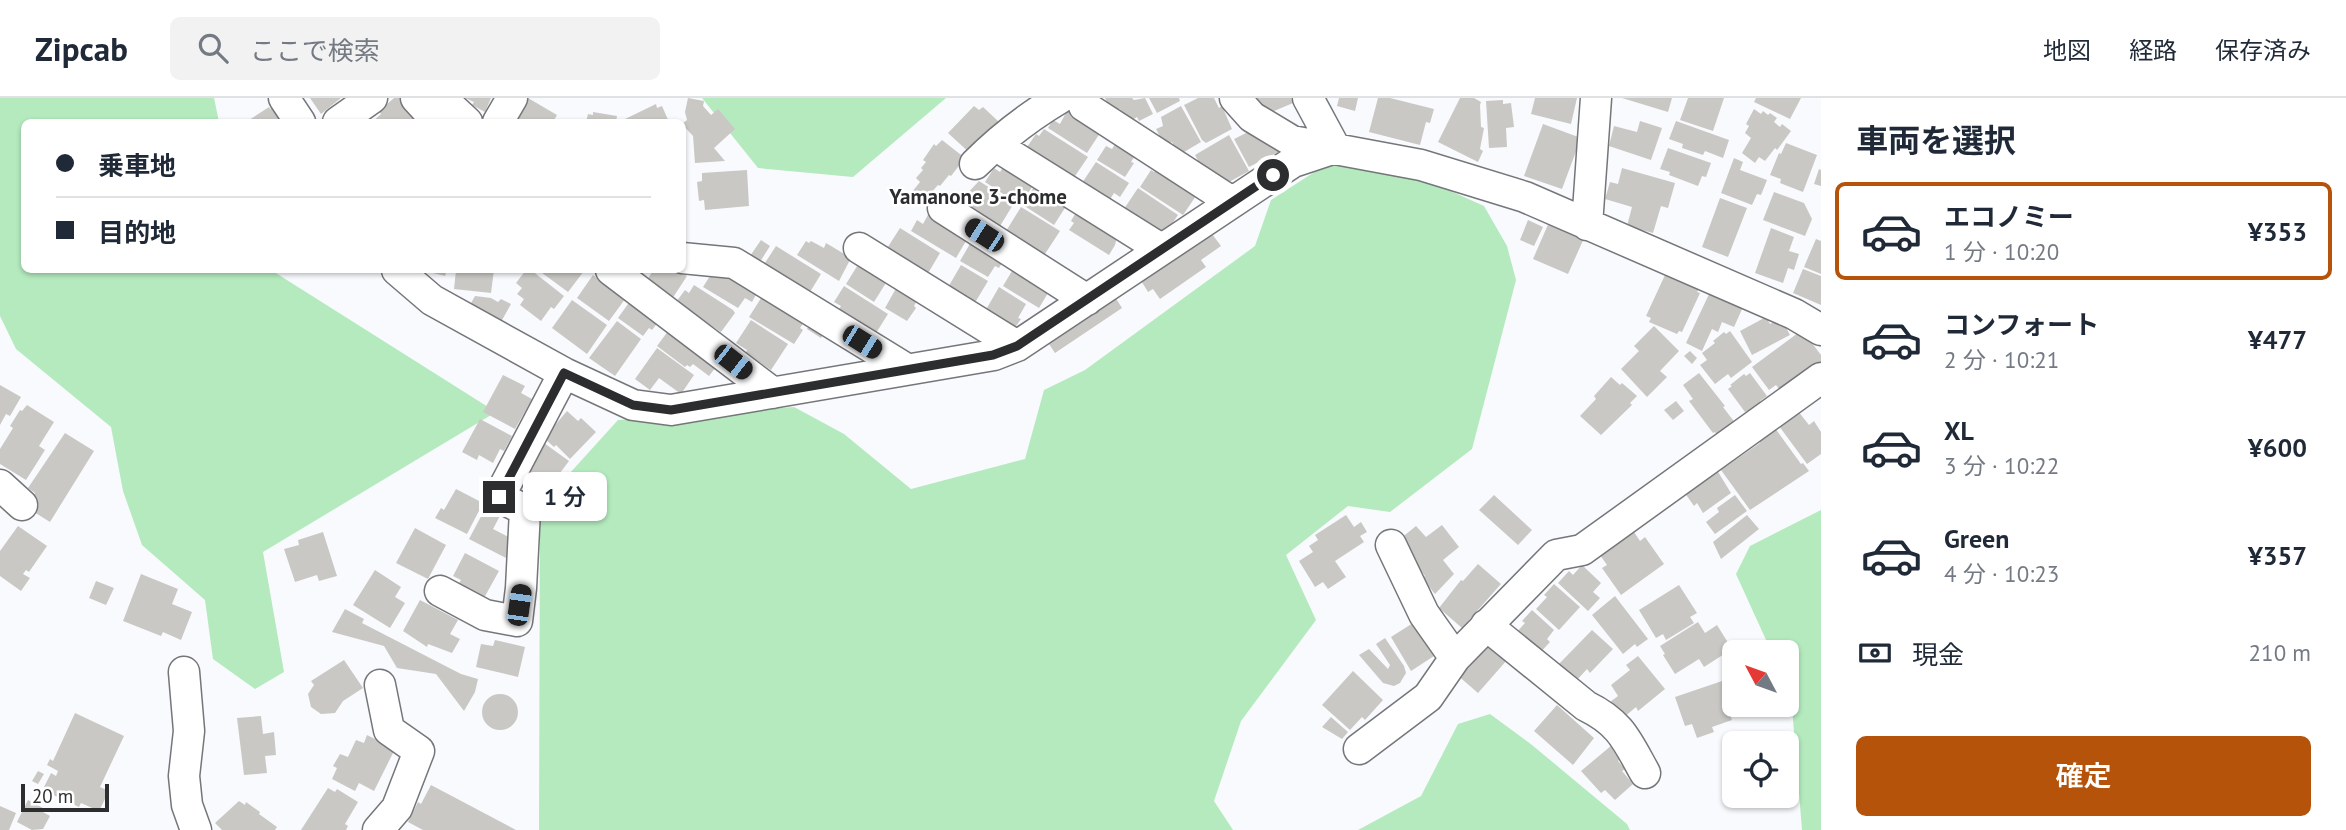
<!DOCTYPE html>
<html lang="ja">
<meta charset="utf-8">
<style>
body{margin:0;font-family:"PT Sans","Noto Sans JP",sans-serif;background:#f2f2f3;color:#1f2937;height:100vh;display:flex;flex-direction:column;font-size:26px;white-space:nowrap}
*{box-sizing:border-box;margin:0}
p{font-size:23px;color:#747a83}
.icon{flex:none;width:38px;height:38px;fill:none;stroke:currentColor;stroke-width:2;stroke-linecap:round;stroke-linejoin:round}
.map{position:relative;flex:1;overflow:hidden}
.side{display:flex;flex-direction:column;background:#fff;width:525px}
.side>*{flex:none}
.hud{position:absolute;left:21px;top:21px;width:665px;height:154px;border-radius:10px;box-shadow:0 2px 5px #0004;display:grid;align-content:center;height:154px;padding:0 35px;background:#fff}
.needle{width:46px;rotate:311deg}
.fabs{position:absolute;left:1722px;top:542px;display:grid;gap:14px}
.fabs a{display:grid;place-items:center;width:77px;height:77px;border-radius:10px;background:#fff;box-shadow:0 2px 5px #0004;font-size:35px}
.scale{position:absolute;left:21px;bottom:18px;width:88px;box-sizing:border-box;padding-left:7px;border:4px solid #2c2d2e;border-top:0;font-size:19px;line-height:24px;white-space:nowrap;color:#2c2d2e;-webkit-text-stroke:5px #fff;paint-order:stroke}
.end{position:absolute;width:32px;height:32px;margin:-16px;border:9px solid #2c2d2e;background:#fff;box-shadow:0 0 0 4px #fff}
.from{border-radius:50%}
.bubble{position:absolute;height:49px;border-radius:10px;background:#fff;box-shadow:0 2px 5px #0004;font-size:23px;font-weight:600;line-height:49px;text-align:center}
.car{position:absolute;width:21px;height:42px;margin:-21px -10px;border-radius:9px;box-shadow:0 0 5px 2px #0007;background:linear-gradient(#222 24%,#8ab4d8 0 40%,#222 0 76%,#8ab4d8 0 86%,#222 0)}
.hud b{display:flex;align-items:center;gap:24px;height:66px;font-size:26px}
.hud b+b{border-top:2px solid #e0e1e3}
.hud i{width:18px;height:18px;background:#1f2937}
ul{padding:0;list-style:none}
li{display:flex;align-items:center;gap:21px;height:98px;margin:0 14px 10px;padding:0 21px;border:4px solid transparent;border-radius:10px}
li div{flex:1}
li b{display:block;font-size:26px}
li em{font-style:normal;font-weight:600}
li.active{border-color:#b45309}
li>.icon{width:63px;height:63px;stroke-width:1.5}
h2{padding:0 35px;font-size:32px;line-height:84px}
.pay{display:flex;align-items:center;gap:18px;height:77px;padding:0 35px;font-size:26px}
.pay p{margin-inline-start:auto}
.action{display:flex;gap:14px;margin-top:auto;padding:14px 35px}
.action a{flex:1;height:80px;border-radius:10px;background:#b45309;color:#fff;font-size:28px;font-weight:600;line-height:80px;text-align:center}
header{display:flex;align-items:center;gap:42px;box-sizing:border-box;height:98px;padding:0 35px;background:#fff;border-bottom:2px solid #e0e1e3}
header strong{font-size:33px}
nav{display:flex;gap:38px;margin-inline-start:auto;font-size:24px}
.search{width:490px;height:63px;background:#f2f2f3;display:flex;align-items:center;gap:18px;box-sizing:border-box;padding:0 24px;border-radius:10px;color:#747a83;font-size:26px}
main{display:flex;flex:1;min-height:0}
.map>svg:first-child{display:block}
.green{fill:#b4eabe}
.building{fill:#cac8c5}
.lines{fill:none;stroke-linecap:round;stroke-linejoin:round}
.minor-casing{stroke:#747679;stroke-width:33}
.minor{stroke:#fff;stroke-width:30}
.route{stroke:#2c2d2e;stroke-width:9}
.labels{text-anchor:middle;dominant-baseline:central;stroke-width:5;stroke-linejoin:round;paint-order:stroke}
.neighbourhood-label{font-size:21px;font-weight:bold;fill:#2c2d2e;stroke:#fff}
</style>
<header>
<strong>Zipcab</strong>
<div class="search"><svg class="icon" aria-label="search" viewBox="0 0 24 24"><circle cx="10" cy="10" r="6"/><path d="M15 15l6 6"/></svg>ここで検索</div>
<nav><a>地図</a><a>経路</a><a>保存済み</a></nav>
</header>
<main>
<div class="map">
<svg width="1821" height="732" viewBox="0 0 1821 732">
<rect width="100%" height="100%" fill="#f8fafd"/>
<path class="green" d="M0 0H214L219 24H24V172H271L496 314 263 454 284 574 255 591 213 561 205 502 142 447 123 393 111 329 16 251 0 218Z
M702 0H946L853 79 758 70Z
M1333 62 1417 78 1484 108 1507 148 1516 182 1472 351 1390 414 1348 408 1286 457 1316 522 1241 623 1214 703 1233 732H539L540 408 618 322 794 309 844 336 911 391 1025 361 1044 292 1085 272 1255 148 1271 102Z
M1821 412V732H1802L1791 597 1787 587V555H1772L1736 476 1750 448Z
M1490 616 1532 647 1627 726 1630 732H1358L1421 698 1458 626Z"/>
<path class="building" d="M310 0H341L321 16Z
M394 0H403L423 24H372L381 16 379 13Z
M465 0H491L485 14 472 7 474 4Z
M528 0 557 17 553 24H513Z
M688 0 704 3 703 8 711 17 718 11 735 31 714 50 725 63 695 65 693 38 682 26 687 22 685 14Z
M1105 0H1132L1134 2 1145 0 1153 16 1139 23 1137 19 1131 23 1125 22 1120 11 1112 14Z
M1149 0H1179L1180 3 1157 15Z
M1198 0H1214L1219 10 1222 8 1232 31 1206 45 1202 42 1184 7Z
M1250 0H1291L1293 5 1265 17Z
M1339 0H1358L1355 13 1337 8Z
M1378 0H1390L1434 11 1430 25 1426 24 1420 47 1369 34Z
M1460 0H1474L1481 4 1480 7 1481 29 1484 30 1480 51 1483 53 1478 64 1438 44Z
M1535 0H1577L1571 26 1531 16Z
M1622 0H1672L1668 14Z
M1688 0H1724L1713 33 1680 22Z
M1756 0H1801L1790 21 1754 4Z
M1503 2V6L1511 5 1514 29 1506 30 1507 49 1489 50 1486 3Z
M656 6 657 10 662 8 669 24H624L623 22Z
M974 8 979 12 983 9 999 24 982 41 972 57 948 35Z
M1181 8 1201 44 1179 57 1172 44 1165 48 1156 31 1163 28 1161 19Z
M269 9 270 11 273 9 283 24H250L249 22Z
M1068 11 1102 32 1087 55 1048 30 1053 22 1060 26Z
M1754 11 1761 16 1763 13 1768 17 1770 15 1777 20 1774 24 1780 29 1782 26 1791 33 1777 52 1775 50 1765 63 1759 59 1755 65 1742 55 1751 40 1745 35 1749 28 1746 26Z
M593 14 617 18 616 24H586L588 16 593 17Z
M1640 23 1662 30 1651 62 1609 48 1614 28 1637 34Z
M1676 23 1729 42 1723 60 1705 53 1703 57 1682 50 1683 46 1669 41Z
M1543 26 1581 40 1562 91 1524 78Z
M1044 31 1088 59 1073 81 1042 62 1044 60 1027 49 1036 36 1039 38Z
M1254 31 1282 52 1249 69 1234 41Z
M1229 37 1249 73 1220 89 1207 80 1195 57Z
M1118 41 1138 53 1131 64 1134 65 1125 79 1097 62 1106 48 1112 51Z
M942 42 965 60 951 78 949 77 940 88 938 87 924 103 912 94 920 84 916 80 923 72 921 70 926 64 923 62 934 46 936 48Z
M1786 45 1817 57 1803 94 1780 85 1781 81 1770 77 1779 55 1781 56Z
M1668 50 1711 65 1706 79 1702 78 1698 88 1669 77 1670 74 1660 71Z
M1734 60 1743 64 1740 72 1767 82 1761 97 1757 96 1752 107 1721 95Z
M1006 64 1036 83 1020 107 985 84 994 70 1000 74Z
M1096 64 1129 85 1120 99 1114 95 1109 103 1080 88Z
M1622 70 1675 85 1668 110 1661 108 1653 135 1627 128 1632 109 1605 101 1610 84 1618 86Z
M1819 71 1821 72V88L1814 86Z
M747 72 749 108 705 112 704 102 699 103 697 84 702 83V75Z
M1151 72 1154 74 1156 72 1200 92 1183 117 1140 89Z
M1038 82 1070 102 1054 127 1023 107Z
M979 83 1014 105 997 133 965 107 968 102 964 99Z
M1138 90 1178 117 1165 136H1161L1124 111Z
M1774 94 1804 105 1812 121 1805 138 1763 122Z
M1720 100 1747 110 1728 159 1702 149Z
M1021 109 1060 133 1041 162 1003 138Z
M1082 112 1118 134 1115 147 1109 157 1069 132 1074 125 1071 123 1075 116 1078 118Z
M930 113 967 134 963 141 966 143 956 160 911 133 917 122 923 126Z
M1528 122 1543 129 1534 148 1520 142Z
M1550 122 1585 138 1568 176 1533 161Z
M900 130 940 155 927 177 886 152Z
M1771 130 1794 139 1789 153 1799 156 1794 172 1788 170 1783 185 1755 175Z
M1209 132 1221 148 1201 162 1206 169 1160 201 1153 191 1148 194 1140 181Z
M1816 141 1821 143V176L1804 169Z
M761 142 770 148 758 167 748 161Z
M806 143 809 145 811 143 824 150 826 145 851 160 839 183 797 157Z
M971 144 1007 156 999 170 995 168 988 179 960 163Z
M776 148 821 176 810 194 763 168Z
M859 165 889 180 874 204 846 186Z
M961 167 988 183 973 208 947 191Z
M1015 168 1051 190 1039 210 1003 188Z
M715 170 759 191 752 204 745 200 738 210 703 189Z
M1803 171 1821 178V207L1793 195Z
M421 172H447L445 178Z
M456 172H494L491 195 454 191Z
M526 172H531L564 198 554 211 551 209 541 223 520 207 524 201 517 196 522 190 516 185Z
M538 172H582L584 173 568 194Z
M658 172 667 173 668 172H677L687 178 672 201 646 183 653 173 656 175Z
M593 177 609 189 628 197 609 223 577 200Z
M1665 177 1699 191 1697 194 1700 195 1682 234 1679 233 1677 236 1649 224 1651 220 1646 218Z
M899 185 920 197 914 208 916 210 907 223 885 210Z
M694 187 733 212 735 215 721 234 676 204 685 192 689 195Z
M844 188 888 216 876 235 836 216 841 208 834 204Z
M999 189 1026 206 1018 220 1021 221 1012 234 983 217Z
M765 194 806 221 800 230 803 232 794 246 749 219Z
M1710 194 1743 209 1734 229 1722 224 1718 234 1712 231 1702 253 1686 245Z
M475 198 491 200 498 204 501 201 511 206 501 224 470 207Z
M633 199 661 220 652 232 649 230 643 238 618 220Z
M1115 199 1122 210 1055 255 1047 243Z
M572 202 607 227 587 256 552 230Z
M814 218 828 227 821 240 807 231Z
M1766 219 1770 226 1778 222 1783 224 1790 237 1752 257 1740 233Z
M751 222 788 246 771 272 746 255 747 252 736 245Z
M617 223 641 241 615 278 589 260Z
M674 225 722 261 709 278 693 266 690 269 687 267 685 269 657 248Z
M1654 228 1679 253 1660 273 1667 279 1647 299 1621 271 1639 253 1634 248Z
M1802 232 1821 257V265L1794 285 1792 282 1779 291 1776 287 1769 292 1752 269Z
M1730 233 1752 264 1731 280 1728 276 1715 286 1700 267 1707 262 1702 255 1715 245 1713 243 1724 234 1726 236Z
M657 250 694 277 681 296 659 280 650 292 635 281Z
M1690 253 1697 260 1692 266 1684 258Z
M1699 275 1725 308 1723 309 1736 326 1718 339 1715 334 1713 335 1689 303 1693 301 1683 287Z
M1750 275 1767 298 1760 303 1761 306 1748 315 1747 313 1745 314 1728 291 1732 288 1730 287 1744 276 1746 278Z
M503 277 525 288 521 295 532 301 515 331 483 314Z
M1611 279 1620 287 1622 285 1637 298 1630 305 1632 307 1601 337 1580 318 1596 301 1594 298Z
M0 287 21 299 10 318 6 316 0 327Z
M1676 303 1684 313 1673 322 1664 312Z
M27 307 54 324 39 348 45 352 26 382 0 366V351L13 330 10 328 20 312 22 313Z
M567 313 578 323 581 320 596 334 570 361 556 347 554 349 544 340Z
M1798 313 1809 327 1814 323 1821 334V356L1807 366 1779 328Z
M480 321 512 338 504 353 500 351 493 365 479 357 477 362 462 354Z
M1775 330 1801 366 1803 365 1809 373 1750 412 1721 372 1760 345 1758 342Z
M65 335 94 353 50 424 34 414 39 407 31 402 35 395 28 390Z
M544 345 569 363 554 383 549 379 543 388 522 372Z
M1715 369 1731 395 1703 415 1697 405 1694 408 1682 391Z
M456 391 483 405 467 436 435 420 441 410 444 412Z
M1494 397 1532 432 1518 447 1479 412Z
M1735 397 1747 413 1715 436 1706 424 1719 414 1717 410Z
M486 409 501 416 493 431 516 443 506 460 469 441Z
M1346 417 1354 429 1361 424 1367 434 1360 438 1364 444 1335 463 1346 479 1328 491 1323 484 1315 489 1299 463 1313 454 1309 448 1318 442 1315 437Z
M1747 417 1759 431 1721 461 1713 444Z
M1442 427 1459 449 1443 462 1454 476 1435 496 1422 480 1425 478 1407 455 1400 441 1416 428 1426 439Z
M18 428 47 448 29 474 26 472 23 476 30 480 21 493 0 478V453Z
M415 430 446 447 428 481 396 465Z
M323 434 337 478 319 483 317 477 295 484 284 451 299 447 298 442Z
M1634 434 1640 443 1645 439 1664 466 1621 497 1602 470 1607 467 1600 457Z
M465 455 499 473 484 500 458 487 461 482 453 478Z
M1478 466 1501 486 1462 530 1439 510 1461 482 1463 483Z
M1582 467 1601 485 1593 494 1600 500 1588 513 1558 485 1569 473 1573 477Z
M375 472 401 489 395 499 405 505 390 530 353 507Z
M141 476 178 491 172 506 192 514 181 542 163 534 161 538 123 523Z
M96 483 114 490 106 507 89 500Z
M1554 486 1580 509 1559 532 1536 511 1547 499 1544 497Z
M1679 487 1697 515 1690 519 1694 525 1666 542 1663 536 1656 540 1639 512Z
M1615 498 1648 541 1637 549 1635 546 1623 556 1592 517Z
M420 502 458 522 450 536 460 541 452 555 428 546 427 549 403 533Z
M345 511 364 521 362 525 461 576 478 581 475 594 464 613 436 576 397 570 384 548 332 534Z
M1532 512 1554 532 1547 541 1550 544 1538 557 1514 537 1525 525 1522 523Z
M1698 524 1705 535 1717 527 1732 551 1704 569 1699 561 1675 576 1663 557 1665 556 1660 548Z
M1413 525 1434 558 1411 573 1391 539Z
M1592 532 1613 551 1590 575 1587 571 1576 583 1556 569Z
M1385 540 1404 568 1406 575 1400 585 1394 588 1383 585 1359 557 1369 551 1388 571 1390 567 1376 546Z
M495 542 525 549 518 579 476 569 481 546 493 548Z
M1486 543 1507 562 1478 595 1456 576Z
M1638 558 1665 591 1638 613 1636 609 1623 620 1610 604 1618 598 1611 587 1630 572 1626 567Z
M344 562 363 590 343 603 335 615 321 616 311 609 308 596 314 587 311 583Z
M1353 573 1383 602 1365 622 1362 619 1350 632 1322 607Z
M1725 582 1729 595 1723 597 1732 622 1712 629 1714 634 1697 640 1692 626 1685 628 1675 599Z
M482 614a18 18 0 1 1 36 0a18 18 0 1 1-36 0Z
M1557 607 1594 640 1573 667 1534 633Z
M75 615 124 638 100 689 109 693 99 713 81 705 79 709 49 695 50 692 44 689 51 675 56 678 58 673 47 667 50 661 53 663Z
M261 618 263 636 274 634 276 657 265 658 267 675 244 677 237 620Z
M1331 619 1348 634 1342 641 1322 629Z
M367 637 395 651 374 693 359 685 355 693 332 681 337 670 333 668 340 656 348 659 356 642 364 645Z
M1612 647 1622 659 1618 663 1625 671 1622 673 1633 686 1615 702 1605 692 1601 695 1581 673Z
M38 673 44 676 38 686 32 683Z
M431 687 516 732H423L408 724 418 704 421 706Z
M328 690 335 694 337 691 358 704 345 726 348 728 346 732H301Z
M28 702 43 710 41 713 50 718 43 731 32 732 17 724Z
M239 703 245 707 246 704 260 714 259 716 277 729 275 732H222L215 725Z
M0 708 16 715 9 732H0Z"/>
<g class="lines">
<g class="minor-casing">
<path id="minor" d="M284 0 300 24
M416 0 438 24
M441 0 467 24
M1235 0 1252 19 1292 43 1421 67 1525 99 1794 216 1821 232
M1308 0 1335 50
M1084 8 1232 104
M338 24 372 0
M498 24 512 0
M1006 54 1161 151
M975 66C1001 40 1028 19 1060 0
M943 110 1087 202
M1587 127 1596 0
M859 150 1017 248
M682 160 734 165 905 270
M397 172 432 202 564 275 633 307 671 312 994 257 1017 248 1293 64 1335 50
M611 172 773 295
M0 387 22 407
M1391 447 1424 516 1455 560
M440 493 485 517 517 523 521 490 525 412 499 399 564 275
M1486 527 1586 608C1621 625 1627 643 1645 675
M184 574 189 633 184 678 187 707 196 732
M1359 651 1428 599 1455 560 1556 457 1582 452 1821 280
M378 732 397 710 419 653 389 632 380 587"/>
</g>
<use href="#minor" class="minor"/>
</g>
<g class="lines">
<path class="route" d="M499 399 564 275 633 307 671 312 993 257 1017 248 1273 77"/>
</g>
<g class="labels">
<g class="neighbourhood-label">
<text x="978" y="98">Yamanone 3-chome</text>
</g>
</g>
</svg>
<div class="fabs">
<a><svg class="needle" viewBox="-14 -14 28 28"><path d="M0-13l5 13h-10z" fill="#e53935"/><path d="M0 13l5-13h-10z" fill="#747a83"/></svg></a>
<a><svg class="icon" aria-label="locate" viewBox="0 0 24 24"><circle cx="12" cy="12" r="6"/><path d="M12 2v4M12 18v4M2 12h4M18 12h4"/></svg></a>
</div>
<div class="scale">20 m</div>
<i class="end from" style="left:1273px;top:77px"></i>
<i class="end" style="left:499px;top:399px"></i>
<div class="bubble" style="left:523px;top:374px;width:84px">1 分</div>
<i class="car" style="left:984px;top:137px;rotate:303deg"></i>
<i class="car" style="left:862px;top:244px;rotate:122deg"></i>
<i class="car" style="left:733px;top:264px;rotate:128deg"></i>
<i class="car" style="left:519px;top:507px;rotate:8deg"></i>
<div class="hud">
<b><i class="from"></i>乗車地</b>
<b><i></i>目的地</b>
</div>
</div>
<section class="side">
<h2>車両を選択</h2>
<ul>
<li class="active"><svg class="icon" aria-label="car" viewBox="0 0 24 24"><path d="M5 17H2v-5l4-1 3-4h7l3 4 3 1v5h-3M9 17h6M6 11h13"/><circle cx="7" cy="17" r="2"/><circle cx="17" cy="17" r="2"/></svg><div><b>エコノミー</b><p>1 分 · 10:20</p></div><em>¥353</em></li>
<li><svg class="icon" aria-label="car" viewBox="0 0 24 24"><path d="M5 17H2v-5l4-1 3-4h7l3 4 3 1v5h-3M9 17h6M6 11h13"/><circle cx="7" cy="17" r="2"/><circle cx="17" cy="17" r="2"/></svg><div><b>コンフォート</b><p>2 分 · 10:21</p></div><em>¥477</em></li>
<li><svg class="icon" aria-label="car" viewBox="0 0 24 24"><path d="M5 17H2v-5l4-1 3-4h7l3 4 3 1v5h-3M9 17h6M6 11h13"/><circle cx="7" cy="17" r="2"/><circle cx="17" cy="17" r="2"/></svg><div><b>XL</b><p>3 分 · 10:22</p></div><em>¥600</em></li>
<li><svg class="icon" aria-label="car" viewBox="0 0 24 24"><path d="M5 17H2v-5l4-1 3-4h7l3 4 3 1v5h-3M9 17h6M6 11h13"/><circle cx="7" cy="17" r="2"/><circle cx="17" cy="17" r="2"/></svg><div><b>Green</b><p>4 分 · 10:23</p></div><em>¥357</em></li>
</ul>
<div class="pay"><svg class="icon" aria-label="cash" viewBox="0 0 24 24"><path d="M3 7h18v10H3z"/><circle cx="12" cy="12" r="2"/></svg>現金<p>210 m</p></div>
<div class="action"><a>確定</a></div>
</section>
</main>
